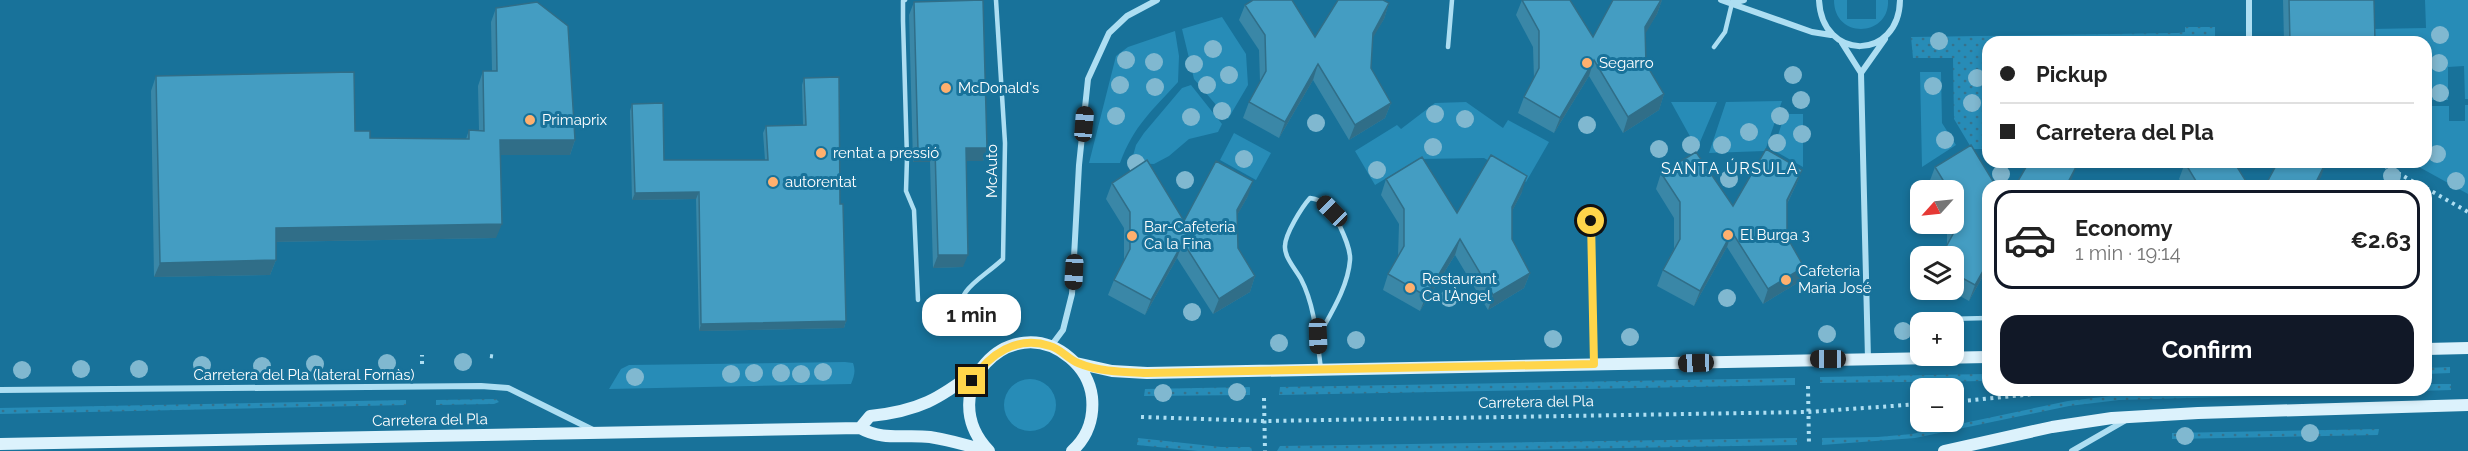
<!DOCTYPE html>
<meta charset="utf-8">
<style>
body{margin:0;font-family:Raleway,sans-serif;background:#f6f6f6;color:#222;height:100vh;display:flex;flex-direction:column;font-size:22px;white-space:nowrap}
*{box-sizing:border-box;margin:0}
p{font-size:20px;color:#767676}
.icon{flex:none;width:33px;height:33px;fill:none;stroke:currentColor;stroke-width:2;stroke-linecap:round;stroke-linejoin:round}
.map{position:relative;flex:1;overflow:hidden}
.side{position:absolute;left:1982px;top:180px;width:450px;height:216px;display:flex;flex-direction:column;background:#fff;border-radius:18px;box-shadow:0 3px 9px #0003}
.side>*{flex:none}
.banner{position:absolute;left:1982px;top:36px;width:450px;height:132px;border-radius:18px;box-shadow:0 3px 9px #0003;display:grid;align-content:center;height:132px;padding:0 18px;background:#fff}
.needle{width:39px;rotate:243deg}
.tools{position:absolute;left:1910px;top:180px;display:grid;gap:12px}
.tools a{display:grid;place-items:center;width:54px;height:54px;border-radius:12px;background:#fff;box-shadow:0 3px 9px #0003;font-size:30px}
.end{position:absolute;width:27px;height:27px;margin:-14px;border:8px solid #ffd54a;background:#111;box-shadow:0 0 0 3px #111}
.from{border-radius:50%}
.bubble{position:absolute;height:42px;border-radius:18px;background:#fff;box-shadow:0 3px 9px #0003;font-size:20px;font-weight:700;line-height:42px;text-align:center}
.car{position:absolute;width:18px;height:36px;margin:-18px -9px;border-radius:8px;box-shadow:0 0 4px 2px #0007;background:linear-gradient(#222 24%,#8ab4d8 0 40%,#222 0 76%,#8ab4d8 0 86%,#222 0)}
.banner b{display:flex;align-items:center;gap:21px;height:57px;font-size:22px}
.banner b+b{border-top:2px solid #e0e0e0}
.banner i{width:15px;height:15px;background:#222}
ul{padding:10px 0 0;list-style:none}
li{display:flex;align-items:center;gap:18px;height:99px;margin:0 12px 9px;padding:0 6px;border:3px solid #e0e0e0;border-radius:18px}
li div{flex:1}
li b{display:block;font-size:22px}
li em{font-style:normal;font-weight:700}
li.on{border-color:#111827}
li>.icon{width:54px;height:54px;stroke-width:1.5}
.action{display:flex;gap:12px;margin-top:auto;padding:12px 18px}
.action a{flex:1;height:69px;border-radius:18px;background:#111827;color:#fff;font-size:24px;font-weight:700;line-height:69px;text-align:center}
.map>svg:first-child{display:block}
.grass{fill:url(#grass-dots)}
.garden{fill:#278cb7}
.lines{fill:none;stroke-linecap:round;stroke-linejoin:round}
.path{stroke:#addef2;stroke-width:4;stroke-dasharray:3 4.5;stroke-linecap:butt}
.lane{stroke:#addef2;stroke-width:4.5}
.street{stroke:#addef2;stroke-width:6}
.secondary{stroke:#dcf2fc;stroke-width:12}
.tree{fill:#80b8d0}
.wall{fill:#3a87a7}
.shaded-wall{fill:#306e88}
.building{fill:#449dc2;stroke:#306e88;stroke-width:1.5}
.route{stroke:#ffd54a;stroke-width:8}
.poi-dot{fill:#ffb06e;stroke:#18729a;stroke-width:2}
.labels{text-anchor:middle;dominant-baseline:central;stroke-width:6;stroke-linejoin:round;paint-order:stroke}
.poi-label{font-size:15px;fill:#fff;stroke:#18729a;text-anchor:start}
.street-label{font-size:15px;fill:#fff;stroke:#18729a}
.neighbourhood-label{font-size:16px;letter-spacing:1.5px;fill:#fff;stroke:#18729a}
</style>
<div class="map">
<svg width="2468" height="451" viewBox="0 0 2468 451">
<defs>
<pattern id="grass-dots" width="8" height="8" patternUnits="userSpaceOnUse" patternTransform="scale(1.5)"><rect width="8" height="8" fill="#278cb7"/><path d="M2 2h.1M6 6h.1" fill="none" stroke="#36728c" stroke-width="1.8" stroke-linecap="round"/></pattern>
</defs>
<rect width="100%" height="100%" fill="#18729a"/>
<path class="grass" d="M2185 27H2215V42H1988L1987 149H1972L1954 119 1953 58H1913L1911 37 2178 33 2185 32Z
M2450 367V373L2426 374V368Z
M1987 374V381L1820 383V377Z
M1795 378V385L1279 395 1280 387Z
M2426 384H2451V390L2119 400 2069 406 1915 438 1822 445V438L1878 437 1912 434 2068 401 2119 395 2264 390H2426Z
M1250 387V395L1144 396 1145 389Z
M496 399 499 402 494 404 436 405V400Z
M406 400V405L0 414V408Z
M2379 429 2378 435 2172 439V433Z
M1138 438 1221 447H1251L1252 451H1198L1137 445Z
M1797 438V445L1456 451H1277L1280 446Z"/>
<path class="garden" d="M1834 0H1847V19H1876V0H1888C1890 37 1834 40 1834 0Z
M2425 0H2468V99H2465L2464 66 2448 67V100H2426V42H2372L2371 29 2426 28Z
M1222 17 1246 54 1248 85 1228 119 1194 79 1182 29Z
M1175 31 1179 56 1178 82C1152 111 1134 125 1120 163H1089L1116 56 1128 47Z
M1920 72H1941L1942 123 1956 145 1922 167Z
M1191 85 1222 124 1218 132 1189 139 1169 156 1154 164 1131 163 1136 145 1144 133 1182 88Z
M1782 101 1765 151 1709 153 1726 102Z
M1466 102 1503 128 1508 120 1549 142 1526 182 1484 158 1418 159 1375 185 1355 151 1397 125 1401 129 1435 103Z
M1671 102H1717L1697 149Z
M2465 105H2468V194L2410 162H2426V106H2449V121H2465Z
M1785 114H1803V167L1773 150Z
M1234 133 1271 153 1256 180 1220 160Z
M845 362 853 363C856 372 854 376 851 384L609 389 621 369 629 365Z
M1004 405a26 26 0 1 1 52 0a26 26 0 1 1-52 0Z"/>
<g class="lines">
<path class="path" d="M2378 162 2421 186
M2426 188 2468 212
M490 356 497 357
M422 364V355
M1808 386 1809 445
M1264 398 1265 451
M1953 402 2075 390
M1141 417 1264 421 1808 412 1920 404"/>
<path class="lane" d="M905 0 903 1V21L907 158 906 191 914 210 918 300
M1448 47 1452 0
M1714 47 1725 32 1732 3
M1591 221 1594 364
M955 322C960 285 978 282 1003 259L1005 143 996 0
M1942 322 1946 319 1988 318
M1318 337C1331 313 1348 287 1350 260 1351 248 1342 231 1337 220 1331 208 1324 200 1310 198 1302 207 1285 234 1285 246 1284 257 1296 270 1301 279 1315 306 1317 340 1321 369"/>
<path class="street" d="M1721 0 1812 32 1831 35
M1819 0C1822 62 1899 61 1900 0
M2249 0V42
M1732 3 1744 0
M1842 43 1861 73 1885 39
M1861 73 1868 359
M1051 346 1063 330 1072 294 1079 165 1088 79 1109 33 1127 16 1157 0
M0 390 481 386 508 388 595 431
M2072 451 2126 420"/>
<path class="secondary" d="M2426 349 2468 348
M1076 363 1112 371 1147 373 1988 357
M860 428 870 416C919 411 939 399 977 370
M860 428C883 441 905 434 930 437 949 440 967 445 986 451
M0 444 860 428
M989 451C932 392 1010 307 1070 358 1082 368 1090 381 1092 397 1094 417 1088 437 1072 451
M1944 451 2052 427 2112 418 2198 413 2468 405"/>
</g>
<g class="tree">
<circle cx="2440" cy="35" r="9"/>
<circle cx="1939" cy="41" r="9"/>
<circle cx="1213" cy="49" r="9"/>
<circle cx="1126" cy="60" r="9"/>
<circle cx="1154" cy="62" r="9"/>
<circle cx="2439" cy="63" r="9"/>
<circle cx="1194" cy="64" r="9"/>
<circle cx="1229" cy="75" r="9"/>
<circle cx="1793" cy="75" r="9"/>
<circle cx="1977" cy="78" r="9"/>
<circle cx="1120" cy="85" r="9"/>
<circle cx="1207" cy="85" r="9"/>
<circle cx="1933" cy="86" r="9"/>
<circle cx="1155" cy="87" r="9"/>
<circle cx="2440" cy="93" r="9"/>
<circle cx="1801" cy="100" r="9"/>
<circle cx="1972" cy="103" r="9"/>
<circle cx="1222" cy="111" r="9"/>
<circle cx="1435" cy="114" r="9"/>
<circle cx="1116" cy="116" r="9"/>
<circle cx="1780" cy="116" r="9"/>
<circle cx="1191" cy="117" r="9"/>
<circle cx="1465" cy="119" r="9"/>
<circle cx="1316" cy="123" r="9"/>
<circle cx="1587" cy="125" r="9"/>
<circle cx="1749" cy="132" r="9"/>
<circle cx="1802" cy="134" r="9"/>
<circle cx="1945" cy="140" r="9"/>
<circle cx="1777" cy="143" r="9"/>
<circle cx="1691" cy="145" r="9"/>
<circle cx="1722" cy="145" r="9"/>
<circle cx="1433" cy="147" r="9"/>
<circle cx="1659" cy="149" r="9"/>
<circle cx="2437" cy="154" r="9"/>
<circle cx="1244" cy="159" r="9"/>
<circle cx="1136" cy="163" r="9"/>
<circle cx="1377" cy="170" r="9"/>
<circle cx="2001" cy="174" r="9"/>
<circle cx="2392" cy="176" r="9"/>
<circle cx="1729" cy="179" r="9"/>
<circle cx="1185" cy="180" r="9"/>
<circle cx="2456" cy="181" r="9"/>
<circle cx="1449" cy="298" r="9"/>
<circle cx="1727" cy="298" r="9"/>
<circle cx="1192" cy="312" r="9"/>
<circle cx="1903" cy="331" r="9"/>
<circle cx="1827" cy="334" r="9"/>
<circle cx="1630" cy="337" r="9"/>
<circle cx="1553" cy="339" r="9"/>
<circle cx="1356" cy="340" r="9"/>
<circle cx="1279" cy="343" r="9"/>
<circle cx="463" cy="362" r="9"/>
<circle cx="387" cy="363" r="9"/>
<circle cx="315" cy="364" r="9"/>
<circle cx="202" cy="365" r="9"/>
<circle cx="262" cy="366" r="9"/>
<circle cx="81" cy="369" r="9"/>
<circle cx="139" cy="369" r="9"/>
<circle cx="22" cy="370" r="9"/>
<circle cx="823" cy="372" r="9"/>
<circle cx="754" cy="373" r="9"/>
<circle cx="781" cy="373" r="9"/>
<circle cx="731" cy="374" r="9"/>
<circle cx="801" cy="374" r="9"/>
<circle cx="635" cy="377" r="9"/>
<circle cx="1237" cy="392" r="9"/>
<circle cx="1163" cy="393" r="9"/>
<circle cx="2310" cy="433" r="9"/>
<circle cx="2185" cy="436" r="9"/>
</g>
<path class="wall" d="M1522 0H1570L1593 37 1662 0 1657 14 1645 33 1646 64 1664 94 1659 110 1623 133 1589 76 1554 133 1518 113 1524 97 1534 79 1533 47 1516 15Z
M2283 0H2374L2375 42H2284Z
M914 2 987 148 983 161H967L963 267 933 268 930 162H913L909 15Z
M1389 3 1384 19 1372 38 1371 68 1391 103 1385 118 1349 140 1313 80 1279 138 1243 118 1249 102 1260 82 1259 50 1239 20 1245 5 1315 37Z
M496 8 575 140 570 155H500L496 238 276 242V260L270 275 154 277 151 91 156 76 355 131 370 138 466 139 469 130 479 131 478 86 483 71H492L491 22Z
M804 78 840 204 846 321 844 328 699 331 696 199 632 200 630 111 632 104 664 160H765L763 133 766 126 803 125 802 85Z
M1971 145 1988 267 1969 301 1949 290H1953V256L1947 245V224H1953V190H1934L1929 183 1935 167Z
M2185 163 2249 186H2184L2179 179Z
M1802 170 1796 185 1787 204V237L1804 267 1799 282 1763 304 1727 247 1694 306 1657 286 1663 270 1674 249V218L1656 189 1661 173 1733 206Z
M1386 179 1457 213 1522 192 1512 211V239L1530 273 1524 288 1488 310 1455 255 1420 311 1383 290 1388 274 1398 256 1399 224 1381 195Z
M1112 183 1184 221 1248 196 1237 215 1238 248 1255 276 1250 292 1213 314 1177 258 1145 315 1108 295 1114 280 1124 260V228L1106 199Z"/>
<path class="shaded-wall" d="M1662 0 1657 14 1640 43 1645 27Z
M1389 3 1384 19 1367 48 1373 33Z
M1594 60 1589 76 1554 133 1560 118Z
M1318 64 1313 80 1279 138 1285 122Z
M1664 94 1659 110 1623 133 1628 117Z
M1391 103 1385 118 1349 140 1355 125Z
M500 140H575L570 155H495Z
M966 148H987L983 161H962Z
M935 149 930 162H913L918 150Z
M2326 162 2321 177 2316 186H2314Z
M2077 165 2069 186H2066Z
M1802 170 1796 185 1781 215 1787 200Z
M1527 176 1522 192 1506 223 1512 207Z
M1253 181 1248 196 1231 226 1237 210Z
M699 192 696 199 632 200 635 193Z
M502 224 496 238 271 242 276 228Z
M1732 232 1727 247 1694 306 1700 291Z
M1460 239 1455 255 1420 311 1426 296Z
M1183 242 1177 258 1145 315 1151 300Z
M938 255H968L963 267 933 268Z
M276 260 270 275 154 277 160 263Z
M1988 262V267L1969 301 1975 285Z
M1804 267 1799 282 1763 304 1768 289Z
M1530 273 1524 288 1488 310 1493 295Z
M1255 276 1250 292 1213 314 1219 299Z
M846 321 844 328 699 331 701 324Z"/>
<path class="building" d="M983 0 987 148H966L968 255H938L935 149 918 150 914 2Z
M1253 0H1292L1315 37 1338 0H1383L1389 3 1373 33 1371 68 1391 103 1355 125 1318 64 1285 122 1249 102 1266 71 1265 35 1245 5Z
M1522 0H1570L1593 37 1613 0H1661L1645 27 1646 64 1664 94 1628 117 1594 60 1560 118 1524 97 1539 68V31Z
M2289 0H2374L2375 42H2290Z
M537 2 568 26 575 140H500L502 224 276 228V260L160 263 156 76 354 72 355 131H370V138L469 139V130L484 131 483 71H497L496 8Z
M839 77 840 204H843L846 321 701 324 699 192 635 193 632 104 663 103 664 160H768L766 126 806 125 804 78Z
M1971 145 1996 186H1988V262L1975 285 1953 273V256H1941L1953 234V190H1949L1935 167Z
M1766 149 1802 170 1787 200V237L1804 267 1768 289 1732 232 1700 291 1663 270 1680 239V202L1661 173 1696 152 1733 206Z
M1491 155 1527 176 1512 207V239L1530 273 1493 295 1460 239 1426 296 1388 274 1404 246V209L1386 179 1422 157 1457 213Z
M1147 160 1184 221 1216 161 1253 181 1237 210 1238 248 1255 276 1219 299 1183 242 1151 300 1114 280 1130 249V212L1112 183Z
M2029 162H2072L2077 165 2066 186H2015Z
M2187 162H2234L2249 186H2199L2185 163Z
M2278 162H2326L2314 186H2265Z"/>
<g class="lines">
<path class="route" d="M972 381C989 354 1017 335 1050 346 1061 349 1068 359 1078 363 1099 372 1124 372 1147 373L1594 364 1591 221"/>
</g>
<g class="poi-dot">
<circle cx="1587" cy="63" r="6"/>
<circle cx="946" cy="88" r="6"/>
<circle cx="530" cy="120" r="6"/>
<circle cx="821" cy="153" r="6"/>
<circle cx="773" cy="182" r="6"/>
<circle cx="1728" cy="235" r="6"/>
<circle cx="1132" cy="236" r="6"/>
<circle cx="1786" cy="280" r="6"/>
<circle cx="1410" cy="288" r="6"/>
</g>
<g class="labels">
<g class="poi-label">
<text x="1599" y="63">Segarro</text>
<text x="958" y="88">McDonald's</text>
<text x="542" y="120">Primaprix</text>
<text x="833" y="153">rentat a pressió</text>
<text x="785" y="182">autorentat</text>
<text x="1144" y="227">Bar-Cafeteria<tspan x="1144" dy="17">Ca la Fina</tspan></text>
<text x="1740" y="235">El Burga 3</text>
<text x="1798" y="271">Cafeteria<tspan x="1798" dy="17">Maria José</tspan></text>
<text x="1422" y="279">Restaurant<tspan x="1422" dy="17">Ca l'Àngel</tspan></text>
</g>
<g class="street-label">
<text transform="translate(992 171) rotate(-90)">McAuto</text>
<text x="304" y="375">Carretera del Pla (lateral Fornàs)</text>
<text transform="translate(1536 402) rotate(-1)">Carretera del Pla</text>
<text transform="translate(430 420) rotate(-1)">Carretera del Pla</text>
</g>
<g class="neighbourhood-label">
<text x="1730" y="168">SANTA ÚRSULA</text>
</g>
</g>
</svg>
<div class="tools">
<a><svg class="needle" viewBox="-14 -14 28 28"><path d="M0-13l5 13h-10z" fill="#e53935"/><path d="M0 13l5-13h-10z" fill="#767676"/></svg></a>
<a><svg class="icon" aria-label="layers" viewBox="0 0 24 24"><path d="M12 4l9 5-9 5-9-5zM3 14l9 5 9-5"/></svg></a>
<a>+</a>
<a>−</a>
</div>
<i class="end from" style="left:1591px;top:221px"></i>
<i class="end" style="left:972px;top:381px"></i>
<div class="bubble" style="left:922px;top:294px;width:99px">1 min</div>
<i class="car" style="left:1084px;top:124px;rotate:5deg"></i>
<i class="car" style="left:1332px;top:211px;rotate:315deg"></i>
<i class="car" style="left:1074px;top:272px;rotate:183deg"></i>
<i class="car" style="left:1318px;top:336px;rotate:178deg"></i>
<i class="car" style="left:1828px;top:359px;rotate:270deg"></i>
<i class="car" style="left:1696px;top:363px;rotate:268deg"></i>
<div class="banner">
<b><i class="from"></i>Pickup</b>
<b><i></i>Carretera del Pla</b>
</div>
<section class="side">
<ul>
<li class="on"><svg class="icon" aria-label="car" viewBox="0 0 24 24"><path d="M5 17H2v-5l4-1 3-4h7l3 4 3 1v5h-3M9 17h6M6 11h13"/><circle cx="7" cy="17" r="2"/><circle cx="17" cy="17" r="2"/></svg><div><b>Economy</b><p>1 min · 19:14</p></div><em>€2.63</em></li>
</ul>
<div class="action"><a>Confirm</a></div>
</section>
</div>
